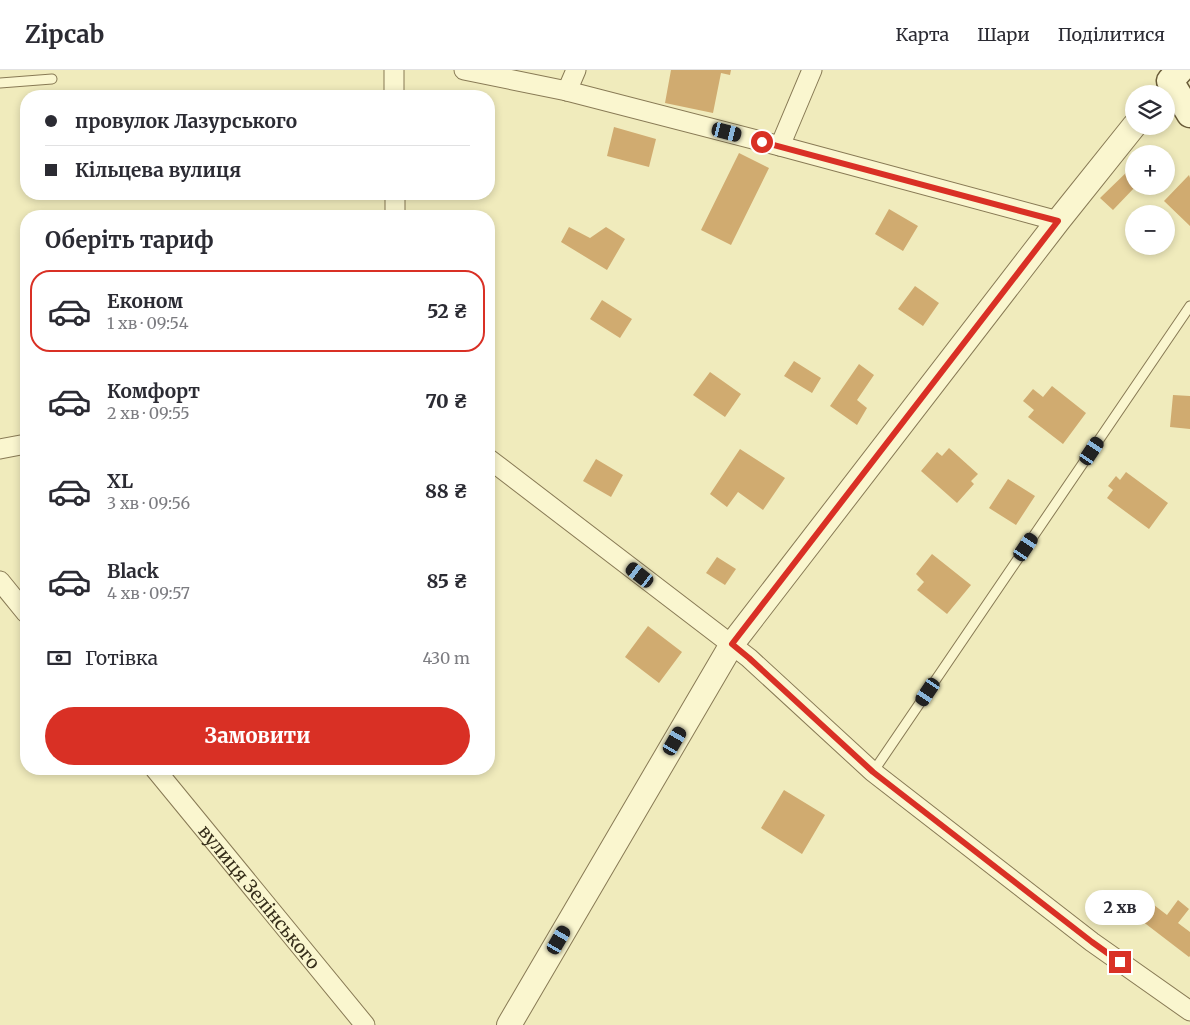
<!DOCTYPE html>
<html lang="uk">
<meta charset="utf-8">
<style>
body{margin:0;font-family:Merriweather,serif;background:#f7f7f7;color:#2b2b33;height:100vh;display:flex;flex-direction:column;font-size:19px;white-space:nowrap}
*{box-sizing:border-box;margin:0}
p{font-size:16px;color:#7c7c81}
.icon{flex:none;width:28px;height:28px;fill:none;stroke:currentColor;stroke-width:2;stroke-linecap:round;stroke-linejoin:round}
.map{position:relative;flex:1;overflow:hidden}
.details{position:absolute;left:20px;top:140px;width:475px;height:565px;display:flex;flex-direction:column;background:#fff;border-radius:20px;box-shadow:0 2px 8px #0003}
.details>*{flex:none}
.top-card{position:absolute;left:20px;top:20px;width:475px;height:110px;border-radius:20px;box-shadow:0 2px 8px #0003;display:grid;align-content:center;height:110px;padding:0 25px;background:#fff}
.tools{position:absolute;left:1125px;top:15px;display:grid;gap:10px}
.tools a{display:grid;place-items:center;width:50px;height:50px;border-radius:50%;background:#fff;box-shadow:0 2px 8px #0003;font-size:25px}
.end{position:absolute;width:22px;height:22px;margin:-11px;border:6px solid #d93025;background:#fff;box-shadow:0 0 0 2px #fff}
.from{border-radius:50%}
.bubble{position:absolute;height:35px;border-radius:18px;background:#fff;box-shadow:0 2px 8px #0003;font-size:16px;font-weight:800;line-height:35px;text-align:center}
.car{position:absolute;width:15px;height:30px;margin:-15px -8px;border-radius:6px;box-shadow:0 0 4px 1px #0007;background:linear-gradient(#222 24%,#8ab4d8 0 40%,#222 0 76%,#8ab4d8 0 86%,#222 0)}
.top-card b{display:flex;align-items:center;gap:18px;height:48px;font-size:19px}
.top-card b+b{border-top:1px solid #e1e1e2}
.top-card i{width:12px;height:12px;background:#2b2b33}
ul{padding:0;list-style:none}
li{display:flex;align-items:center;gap:15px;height:82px;margin:0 10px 8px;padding:0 15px;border:2px solid transparent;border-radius:20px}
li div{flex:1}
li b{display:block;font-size:19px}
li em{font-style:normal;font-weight:800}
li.on{border-color:#d93025}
li>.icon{width:45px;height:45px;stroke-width:1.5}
h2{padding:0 25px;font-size:22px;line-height:60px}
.pay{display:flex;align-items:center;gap:12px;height:55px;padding:0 25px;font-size:19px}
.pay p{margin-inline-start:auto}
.primary-button{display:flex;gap:10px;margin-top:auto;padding:10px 25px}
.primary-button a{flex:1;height:58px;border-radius:30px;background:#d93025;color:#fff;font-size:20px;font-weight:800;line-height:58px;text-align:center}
header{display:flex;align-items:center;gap:30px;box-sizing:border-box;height:70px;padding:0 25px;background:#fff;border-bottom:1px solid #e1e1e2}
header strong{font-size:24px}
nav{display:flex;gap:28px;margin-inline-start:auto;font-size:18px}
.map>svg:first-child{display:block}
.building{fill:#d0ab70}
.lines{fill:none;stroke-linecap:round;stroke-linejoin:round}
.service-casing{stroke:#887a55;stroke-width:11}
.minor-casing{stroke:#887a55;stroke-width:21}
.tertiary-casing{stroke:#887a55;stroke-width:26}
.secondary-casing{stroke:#695b38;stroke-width:29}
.service{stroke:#faf6cf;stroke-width:9}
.minor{stroke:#faf6cf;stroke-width:19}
.tertiary{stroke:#faf6cf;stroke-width:24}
.secondary{stroke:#faf6cf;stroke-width:26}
.route{stroke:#d93025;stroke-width:6}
.labels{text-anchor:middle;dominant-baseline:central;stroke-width:5;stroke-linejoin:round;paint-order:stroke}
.street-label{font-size:18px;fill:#362e1a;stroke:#f7f3cc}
</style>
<header>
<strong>Zipcab</strong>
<nav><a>Карта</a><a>Шари</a><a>Поділитися</a></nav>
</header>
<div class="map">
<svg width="1190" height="955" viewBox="0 0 1190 955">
<rect width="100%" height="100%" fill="#f0ebbc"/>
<path class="building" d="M671 0H731L730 5 721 3 713 43 665 33Z
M614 57 656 69 649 97 607 86Z
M739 83 769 98 731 175 701 160Z
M1134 95V116H1136L1113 140 1100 128Z
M1189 105 1190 108V156L1164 131Z
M889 139 918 156 903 181 875 164Z
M569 157 590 168 606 157 625 169 607 200 561 172Z
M915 216 939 233 923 256 898 239Z
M602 230 632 249 620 268 590 249Z
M794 291 821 308 812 323 784 306Z
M859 294 874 305 857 330 867 338 857 355 830 336Z
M710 302 741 324 725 347 693 325Z
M1052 316 1086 343 1063 374 1028 347 1034 340 1023 331 1033 319 1043 327Z
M1173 325 1190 326V359L1170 357Z
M949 378 978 404 971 411 974 414 957 433 921 401 937 382 942 386Z
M740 379 785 408 763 440 738 422 727 437 710 424Z
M596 389 623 405 611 427 583 411Z
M1126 402 1168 433 1149 459 1107 428 1113 420 1108 416 1116 406 1120 410Z
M1008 409 1035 426 1016 455 989 438Z
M932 484 971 515 947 544 917 520 924 512 916 504Z
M717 487 736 499 725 515 706 503Z
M648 556 682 582 659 613 625 587Z
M784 720 825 745 802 784 761 758Z
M1178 830 1189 839 1178 853 1190 862V886L1189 887 1142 851 1154 835 1167 845Z"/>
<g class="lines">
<g class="service-casing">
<path id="service" d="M0 13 52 9
M873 702 1190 236"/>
</g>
<g class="minor-casing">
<g id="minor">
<path d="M394 0V26"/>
<path d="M464 0 567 21 780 76 1058 151"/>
<path d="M567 21 576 0"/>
<path d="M780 76 812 0"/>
<path d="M395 146V124"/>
<path d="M0 379 26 374"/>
<path d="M489 389 749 588 873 702 1092 872 1190 941"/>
<path d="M0 511 26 543"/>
<path id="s1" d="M155 699 365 955"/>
</g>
</g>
<g class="tertiary-casing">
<path id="tertiary" d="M509 955 732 574 1058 151 1134 56"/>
</g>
<g class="secondary-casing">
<path id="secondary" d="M1180 0 1170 11 1190 44"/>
</g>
<use href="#service" class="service"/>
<use href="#minor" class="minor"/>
<use href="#tertiary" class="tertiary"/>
<use href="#secondary" class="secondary"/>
</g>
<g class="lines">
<path class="route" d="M762 72 1058 151 732 574 749 588 873 702 1092 872 1120 892"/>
</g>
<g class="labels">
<g class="street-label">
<text stroke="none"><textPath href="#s1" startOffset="165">вулиця Зелінського</textPath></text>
</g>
</g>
</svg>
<div class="tools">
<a><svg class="icon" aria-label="layers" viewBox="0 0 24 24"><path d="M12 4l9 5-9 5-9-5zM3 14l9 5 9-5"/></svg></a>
<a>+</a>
<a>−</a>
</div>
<i class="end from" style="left:762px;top:72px"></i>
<i class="end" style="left:1120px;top:892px"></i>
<div class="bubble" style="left:1085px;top:820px;width:70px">2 хв</div>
<i class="car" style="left:727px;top:62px;rotate:104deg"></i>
<i class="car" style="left:1092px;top:381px;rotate:34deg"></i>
<i class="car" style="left:1026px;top:477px;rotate:34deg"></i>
<i class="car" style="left:640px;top:505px;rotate:308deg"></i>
<i class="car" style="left:928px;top:622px;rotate:214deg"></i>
<i class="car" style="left:675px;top:671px;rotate:30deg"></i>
<i class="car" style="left:559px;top:870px;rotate:30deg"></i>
<div class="top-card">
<b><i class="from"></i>провулок Лазурського</b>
<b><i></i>Кільцева вулиця</b>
</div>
<section class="details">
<h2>Оберіть тариф</h2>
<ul>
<li class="on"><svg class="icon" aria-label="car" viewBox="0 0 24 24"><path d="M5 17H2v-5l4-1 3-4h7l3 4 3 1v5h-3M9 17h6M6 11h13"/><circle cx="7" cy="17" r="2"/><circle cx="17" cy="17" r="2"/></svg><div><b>Економ</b><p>1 хв · 09:54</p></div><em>52 ₴</em></li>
<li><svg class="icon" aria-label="car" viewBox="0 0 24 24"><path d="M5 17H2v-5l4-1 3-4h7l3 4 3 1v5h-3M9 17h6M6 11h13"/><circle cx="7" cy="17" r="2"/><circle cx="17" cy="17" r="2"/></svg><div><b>Комфорт</b><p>2 хв · 09:55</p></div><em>70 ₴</em></li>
<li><svg class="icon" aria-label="car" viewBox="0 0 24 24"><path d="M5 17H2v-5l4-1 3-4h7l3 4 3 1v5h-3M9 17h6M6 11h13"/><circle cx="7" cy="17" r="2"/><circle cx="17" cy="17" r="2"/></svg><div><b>XL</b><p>3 хв · 09:56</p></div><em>88 ₴</em></li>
<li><svg class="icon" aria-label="car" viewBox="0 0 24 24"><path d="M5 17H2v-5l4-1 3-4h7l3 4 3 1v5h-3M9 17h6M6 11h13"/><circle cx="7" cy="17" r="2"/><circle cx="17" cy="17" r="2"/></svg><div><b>Black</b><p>4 хв · 09:57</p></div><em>85 ₴</em></li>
</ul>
<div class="pay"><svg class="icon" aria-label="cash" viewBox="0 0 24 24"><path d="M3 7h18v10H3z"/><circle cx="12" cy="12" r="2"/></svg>Готівка<p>430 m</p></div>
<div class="primary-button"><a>Замовити</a></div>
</section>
</div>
